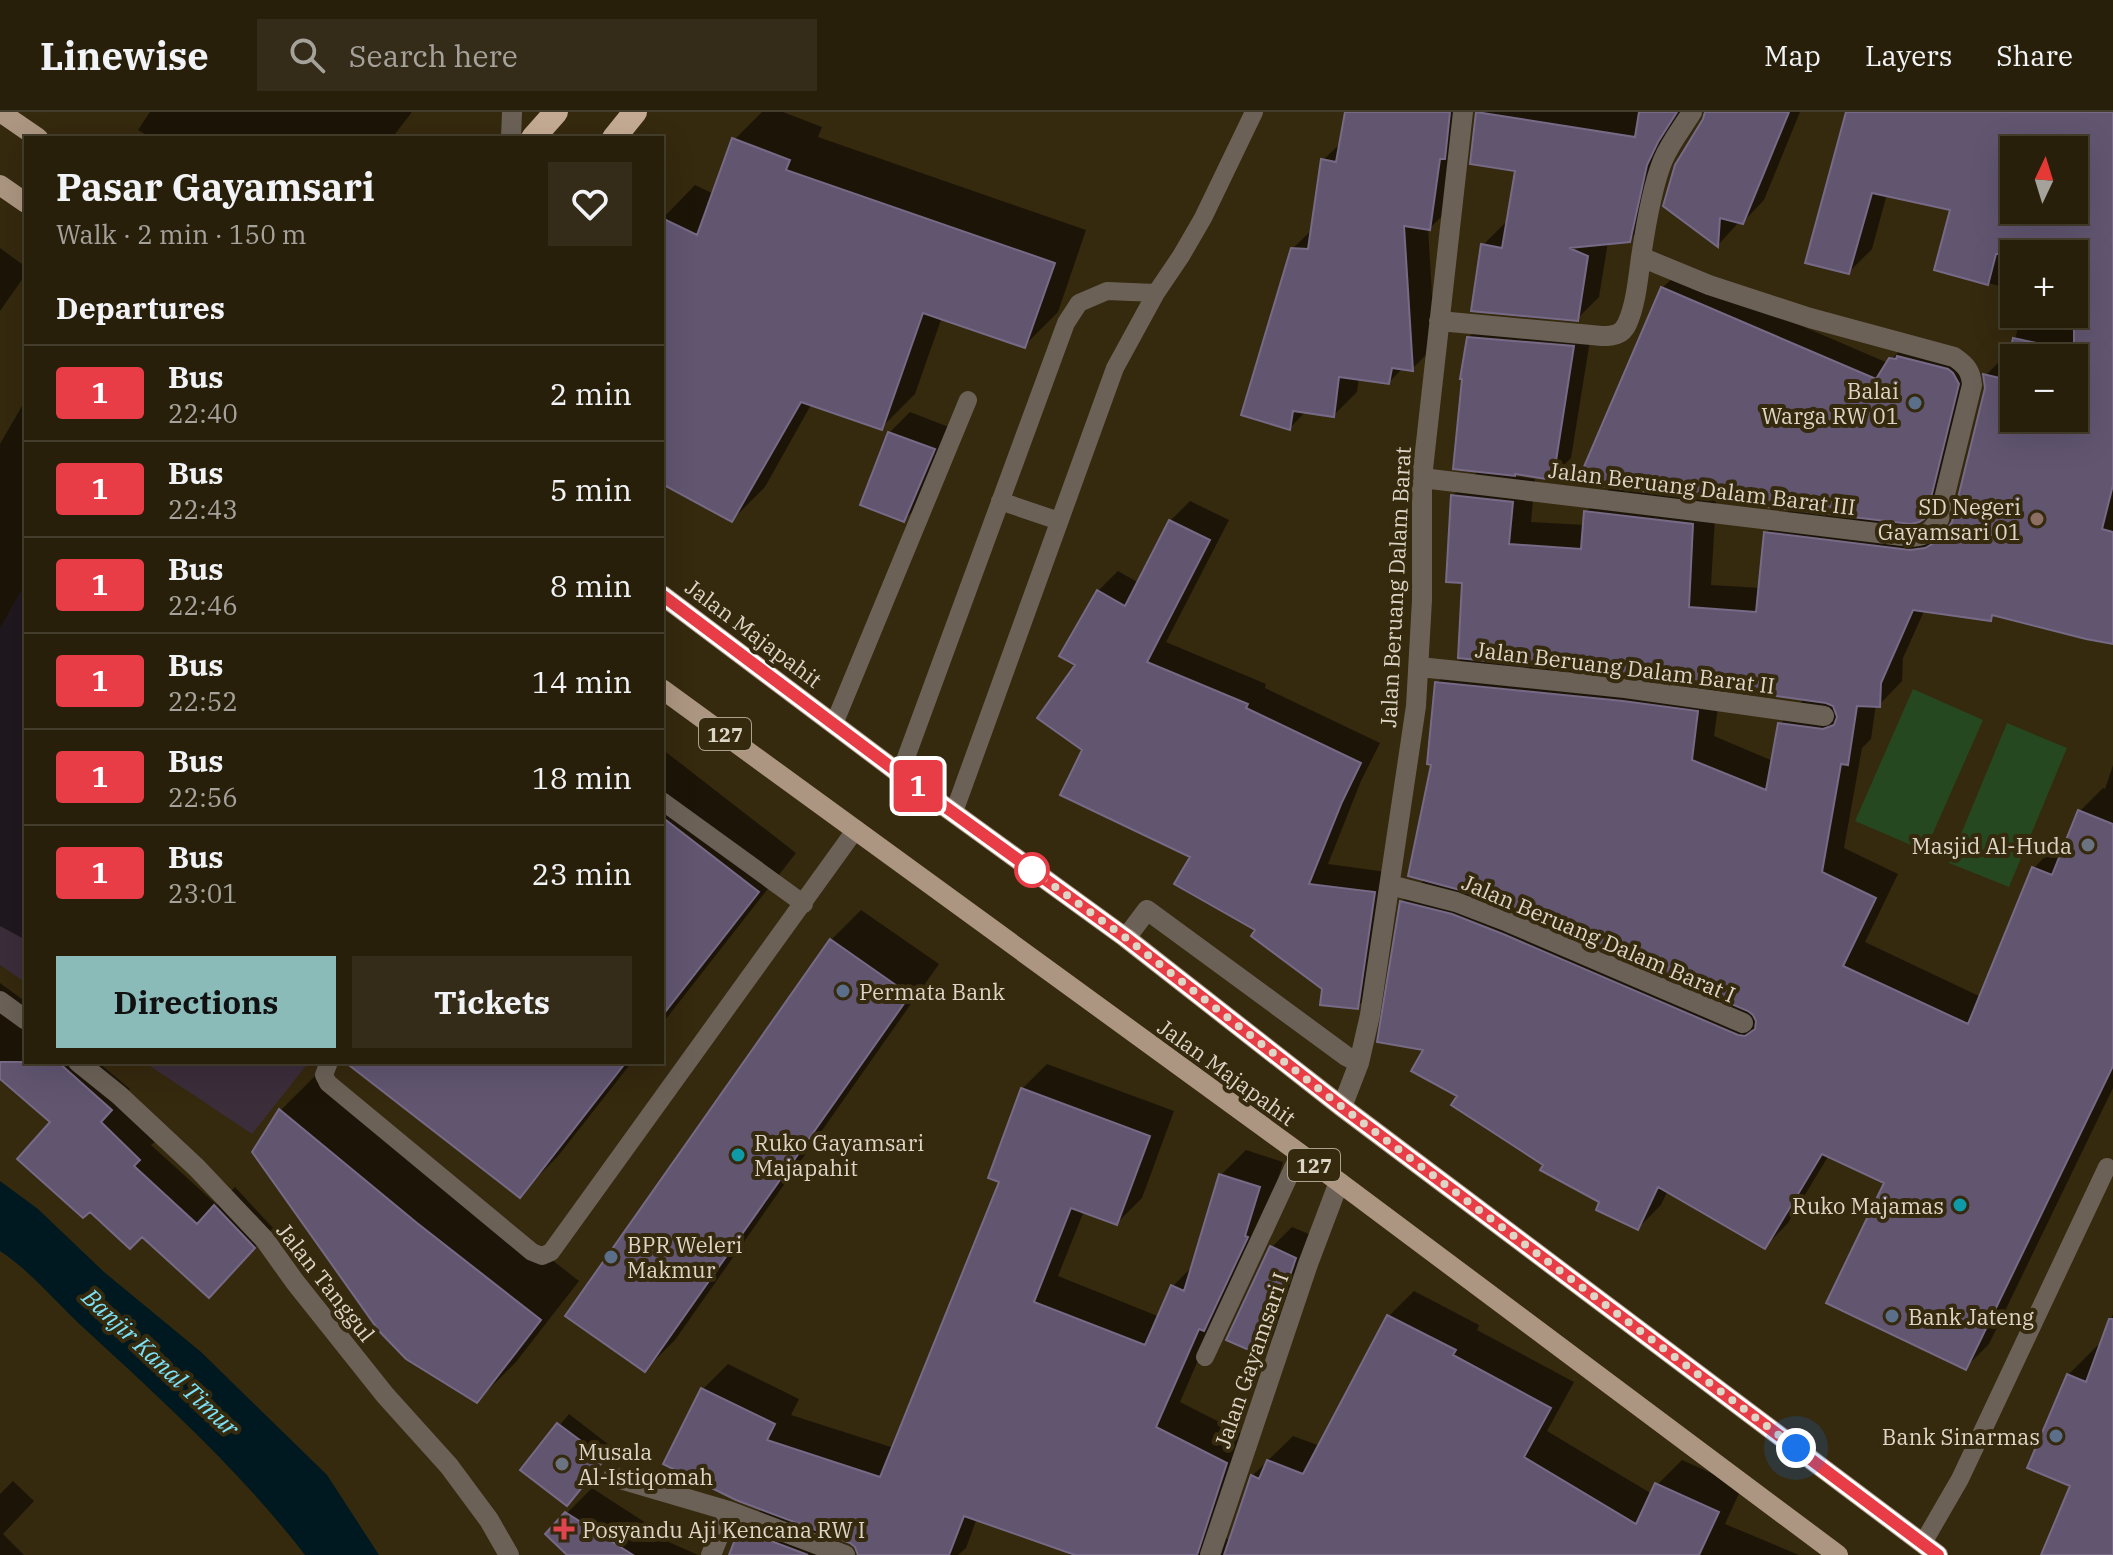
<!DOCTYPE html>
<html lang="en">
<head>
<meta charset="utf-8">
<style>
	body { margin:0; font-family:"IBM Plex Serif",serif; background:#342c18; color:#f1f3f6; height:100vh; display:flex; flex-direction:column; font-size:30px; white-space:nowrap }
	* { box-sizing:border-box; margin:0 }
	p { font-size:26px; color:#a5a29c }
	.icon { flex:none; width:44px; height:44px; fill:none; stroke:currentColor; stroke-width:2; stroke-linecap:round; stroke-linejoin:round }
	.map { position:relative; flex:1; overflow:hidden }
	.sheet { position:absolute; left:24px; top:24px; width:640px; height:928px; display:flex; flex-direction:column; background:#281f0a; border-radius:0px; box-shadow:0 8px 32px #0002,0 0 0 2px #443d2b }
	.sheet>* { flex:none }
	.badge { padding:0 16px; border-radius:6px; font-size:28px; line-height:52px }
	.needle { width:52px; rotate:4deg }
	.fabs { position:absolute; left:2000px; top:24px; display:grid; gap:16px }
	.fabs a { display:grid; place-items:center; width:88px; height:88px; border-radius:0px; background:#281f0a; box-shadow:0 8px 32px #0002,0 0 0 2px #443d2b; font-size:40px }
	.you { position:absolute; width:40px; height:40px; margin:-20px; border:6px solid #fff; border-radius:50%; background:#1a73e8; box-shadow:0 0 0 12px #1a73e833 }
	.map>.badge { position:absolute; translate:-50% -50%; box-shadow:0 0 0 4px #fff }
	h2 { padding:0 32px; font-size:30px; line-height:72px }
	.round { display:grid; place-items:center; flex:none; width:84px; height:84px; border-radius:0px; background:#342c18 }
	.summary { display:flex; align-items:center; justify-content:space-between; height:136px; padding:0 32px }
	h1 { font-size:38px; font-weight:700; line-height:60px }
	.cta { display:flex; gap:16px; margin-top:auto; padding:16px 32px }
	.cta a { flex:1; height:92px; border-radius:0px; background:#8bbbb9; color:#111; font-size:32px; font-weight:700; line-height:92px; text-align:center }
	.cta a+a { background:#342c18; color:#f1f3f6 }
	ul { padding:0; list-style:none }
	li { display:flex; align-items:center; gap:24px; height:96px; padding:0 32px; border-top:2px solid #443d2b }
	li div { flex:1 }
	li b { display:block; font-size:30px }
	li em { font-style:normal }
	li .badge { min-width:88px; font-weight:700; text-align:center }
	header { display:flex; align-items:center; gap:48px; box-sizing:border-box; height:112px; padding:0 40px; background:#281f0a; border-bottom:2px solid #443d2b }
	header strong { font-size:38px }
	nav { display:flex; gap:44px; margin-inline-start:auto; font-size:28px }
	.search { width:560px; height:72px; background:#342c18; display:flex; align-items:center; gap:20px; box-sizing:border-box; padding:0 28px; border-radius:0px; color:#a5a29c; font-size:30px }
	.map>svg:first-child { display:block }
</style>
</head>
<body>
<header>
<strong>Linewise</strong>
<div class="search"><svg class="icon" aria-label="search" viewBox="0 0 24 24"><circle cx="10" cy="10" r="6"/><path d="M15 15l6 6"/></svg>Search here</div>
<nav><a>Map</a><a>Layers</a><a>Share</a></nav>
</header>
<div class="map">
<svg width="2113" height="1443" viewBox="0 0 2113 1443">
	<rect width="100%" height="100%" fill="#35290e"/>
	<path fill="#3b2d3a" d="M26 470V871L0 853V516Z
		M144 950H309L252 1022Z"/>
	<path fill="#264821" d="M1913 577 1983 608 1925 739 1855 709Z
		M2007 611 2067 636 2009 775 1949 751Z"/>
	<path fill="#001920" d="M0 1069 38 1097 104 1160 201 1240 327 1363 379 1443H305C241 1360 163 1289 86 1218 57 1192 32 1160 0 1139Z"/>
	<path fill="#0007" fill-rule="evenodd" d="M150 0H412L392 26H151L138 18Z
		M762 0H783L822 15 818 25 1086 118 1058 200 1024 234 942 205 915 282 882 315 812 291 765 375 732 408 662 369V107L695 73 714 82 734 28Z
		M1347 0H1470L1453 93 1430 116 1428 115 1435 234 1412 257 1403 256 1389 270 1359 265 1357 280 1334 303 1306 299 1290 316 1292 137 1313 117 1323 48 1342 30Z
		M1478 0H1684L1651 106 1629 128 1608 130 1599 185 1577 207 1483 133 1505 111 1508 112 1518 58 1472 50Z
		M1707 0H1800L1764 88 1743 110 1740 109 1718 133 1666 94Z
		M1848 0H2113V530L1995 501 1990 506 1925 497 1903 546 1902 569 1879 593 1876 592 1871 627 1862 636 1844 736 1898 762 1865 830 1981 885 2034 756 2057 732 2065 736 2080 699 2103 676 2105 677 2113 653V976L1989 1232 1965 1256 1887 1070 1829 1043 1788 1111 1765 1135 1668 1078 1661 1093 1638 1116 1602 1089 1545 1052 1460 983 1426 937 1402 790 1425 767 1437 571 1464 544V469L1453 383 1479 358 1468 226 1488 206 1592 216 1571 346 1552 365 1517 360 1512 364 1535 367 1531 410 1585 413 1586 400 1612 374 1662 176 1678 161 1888 251 1906 232 1971 249 1941 385 1918 408 1906 411 1934 415 1953 412 1987 276 1986 263 2009 240 2012 241 2021 202H2074V142H2014V178L1936 157 1952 97 1887 82 1872 137 1849 160ZM2014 38H2074V98H2014ZM2014 246H2074V306H2014ZM1696 382 1769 390 1792 396 1766 421 1761 476 1711 473 1716 389 1691 386ZM1721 574 1805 586 1780 612 1773 649 1714 624Z
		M0 136 26 155V162L0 199Z
		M26 287V828L0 814V332Z
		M910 300 954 317 924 388 904 408 889 321Z
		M1190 389 1229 408 1166 530 1266 572 1265 576 1380 631 1361 669 1328 752 1394 761 1377 875 1357 895 1324 876 1258 818 1193 745 1085 637 1077 553 1098 479 1118 459 1139 471 1170 409Z
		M662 637 796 741 662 912Z
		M861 798 939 852 675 1228 645 1258 568 1204 831 828Z
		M0 871 26 890V950H98L130 977 119 989 158 1027 151 1033 217 1093 235 1075 273 1116 228 1164 0 964Z
		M377 950H632L558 1044 520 1083Z
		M1047 952 1174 999 1142 1086 1117 1111 1084 1099 1058 1164 1160 1205 1173 1174 1194 1153 1221 1063 1246 1038 1283 1050 1269 1099 1218 1202 1180 1290 1251 1326 1222 1421 1230 1430 1252 1364 1293 1324 1320 1334 1389 1204 1414 1179 1479 1213 1477 1218 1574 1270 1547 1319 1652 1382 1657 1373 1682 1348 1742 1375 1725 1412 1799 1443H1069L1071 1440 977 1406 966 1436 958 1443H894L836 1421 828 1443H731L741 1418 763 1396 703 1277 728 1252 799 1287 791 1303 894 1336 1001 1069 1022 977Z
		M319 960 456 1073 579 1169 516 1250 477 1289 280 999Z
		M1292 1115 1316 1125 1278 1219 1258 1240 1271 1136Z
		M2113 1202V1443H2059L2073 1373 2068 1263 2098 1233 2101 1235Z
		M569 1302 613 1336 567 1392 523 1357Z
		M13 1369 34 1389 3 1422 24 1443H0V1382Z
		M592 1376 646 1411 642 1418 698 1443H570L567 1401Z"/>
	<path fill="#615570" stroke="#766a86" stroke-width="2" fill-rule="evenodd" d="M1345 0H1450L1445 47H1440L1430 118 1404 114 1413 259 1392 256 1389 272 1339 265 1334 305 1293 299 1290 318 1241 303 1291 136 1308 137 1321 47 1336 50Z
		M1476 0 1635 25 1639 0H1677L1658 30 1647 53 1630 130 1569 136 1588 144 1578 209 1471 199 1481 132 1502 136 1515 59 1470 52Z
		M1705 0H1789L1743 112 1720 106 1718 135 1663 94 1675 53 1703 7Z
		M1846 0H2113V373L2102 417 2113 420V532L2086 527 1992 503 1991 509 1913 498 1881 571 1880 595 1857 594 1848 653 1841 652 1822 760 1876 786 1843 854 1968 912 2032 755 2052 763 2078 698 2113 712V954L1966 1258 1826 1191 1884 1071 1822 1042 1765 1137 1658 1075 1638 1118 1596 1098 1599 1090 1540 1058 1543 1053 1451 993 1457 984 1411 959 1423 938 1377 930 1400 789 1452 802 1503 822 1738 923 1745 924 1755 917 1756 909 1753 903 1748 899 1513 798 1460 778 1408 764 1431 653 1427 652 1435 570 1623 589 1698 599 1692 648 1766 678 1778 611 1823 617 1834 613 1837 605 1833 594 1826 591 1627 563 1458 546 1462 471 1446 470 1451 383 1513 390 1509 432 1581 437 1584 399 1693 412 1689 495 1756 500 1764 420 1910 438 1925 436 1939 428 1952 410 1985 276 1983 262 2004 267 2013 226 2074 239V142H1996L1988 173 1934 158 1950 98 1872 81 1849 162 1805 151ZM2014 38H2074V98H2014ZM2014 246H2074V306H2014Z
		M732 26 790 48 786 58 1055 151 1025 236 923 201 882 318 801 290 732 410 662 372V106L697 123Z
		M1661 175 1876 267 1889 246 1896 247 1897 244 1948 257 1953 261 1959 272 1927 402 1924 407 1919 410 1911 412 1767 395V392L1695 383 1694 386 1577 371Z
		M1467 225 1574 234 1553 368 1515 362V364L1453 357 1462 267H1460Z
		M888 320 935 337 904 410 860 393Z
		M1169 408 1210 428 1147 550 1248 592 1246 596 1361 651 1342 690 1309 772 1375 780 1358 897 1320 893 1322 877 1251 824 1255 818 1174 772 1190 745 1060 683 1082 638 1037 606 1075 553 1059 544 1097 478 1125 494Z
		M662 705 759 780 662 904Z
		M830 827 910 883 645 1260 565 1204Z
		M0 950H58L112 998 101 1010 140 1048 134 1054 197 1112 214 1093 255 1136 209 1186 142 1125 130 1137 90 1100 83 1106 17 1047 50 1010 0 967Z
		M345 950H626L520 1086Z
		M1021 976 1150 1024 1117 1113 1071 1096 1034 1190 1145 1233 1171 1173 1184 1179 1219 1062 1260 1075 1245 1124 1248 1125 1204 1219 1199 1217 1156 1315 1227 1351 1197 1443H1075L964 1404 949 1443H858L855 1435 850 1431 736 1388 663 1352 701 1276 775 1312 767 1328 880 1365 999 1070 988 1066Z
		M279 997 417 1111 541 1208 477 1291 406 1247 379 1219 252 1040Z
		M1270 1134 1296 1146 1286 1175 1258 1242 1226 1228Z
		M1387 1203 1456 1238 1453 1243 1551 1296 1524 1345 1636 1412 1655 1371 1719 1400 1699 1443H1224L1251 1363 1259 1367 1267 1348 1303 1362Z
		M2109 1207H2113V1443H2041L2070 1374 2027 1356 2067 1262 2086 1270Z
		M557 1311 605 1347 567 1394 520 1358Z
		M565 1400 633 1443H567L545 1422Z
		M739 1417 808 1443H729Z"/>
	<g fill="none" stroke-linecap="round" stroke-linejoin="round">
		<path stroke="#6b6157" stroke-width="18" d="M1000 389 1059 409
			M834 612 968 288
			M900 662 1066 211 1079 191 1107 179 1156 181
			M662 689 804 792
			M954 700 1115 256 1156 181 1181 144 1203 106 1254 0
			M329 950 324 963 328 971 532 1140 542 1144 551 1140 856 717
			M1205 1245 1299 1043
			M1923 1431 1960 1367 2107 1055"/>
		<path stroke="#6b6157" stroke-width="20" d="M511 26 512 0
			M1439 209 1602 224C1613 224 1622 223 1627 212 1636 192 1638 167 1641 145 1645 118 1653 72 1663 48 1670 31 1682 16 1692 0
			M1422 366 1911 425C1926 424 1932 420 1939 407L1972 273C1971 259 1966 253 1954 245L1810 206 1709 173 1641 145
			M1419 555 1625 576 1824 604
			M1390 773 1456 790 1508 810 1743 911
			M1126 826 1147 798 1346 944 1359 951
			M0 889 26 908
			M78 950 119 983 197 1056 265 1128 295 1170 385 1283 449 1354 489 1408 509 1443
			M1342 995 1359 951 1370 903 1416 594 1422 488V366L1463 0
			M613 1365 729 1399 845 1443
			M711 1443 729 1399
			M1210 1443 1308 1152 1339 1070"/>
		<path stroke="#ac9682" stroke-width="20" d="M0 0 38 26
			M0 73 26 91
			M662 483 900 662 1126 826 1342 995 1938 1443
			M662 577 1339 1070 1838 1443"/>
		<path stroke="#c5ab93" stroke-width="24" d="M533 26 556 0
			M614 26 635 0"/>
	</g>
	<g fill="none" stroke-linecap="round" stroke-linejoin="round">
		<defs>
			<path id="line" d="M662 483 900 662 1126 826 1342 995 1938 1443"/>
		</defs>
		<use href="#line" stroke="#fff" stroke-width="18"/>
		<use href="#line" stroke="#e83d46" stroke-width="12"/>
		<path stroke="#ddd5c6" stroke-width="8" stroke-dasharray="0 14.4" d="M1032 758 1126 826 1342 995 1796 1336"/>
	</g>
	<g fill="#5c6f8a" stroke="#35290e" stroke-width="3">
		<circle cx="1915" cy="291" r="8"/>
		<circle cx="843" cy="879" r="8"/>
		<circle cx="611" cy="1145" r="8"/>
		<circle cx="1892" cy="1204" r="8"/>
		<circle cx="2056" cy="1324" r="8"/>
	</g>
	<circle fill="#8d6e63" stroke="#35290e" stroke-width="3" cx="2037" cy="407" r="8"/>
	<g fill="#6b7280" stroke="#35290e" stroke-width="3">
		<circle cx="2088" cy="733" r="8"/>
		<circle cx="562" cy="1352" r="8"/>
	</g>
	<circle fill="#fff" stroke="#e83d46" stroke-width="4" cx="1032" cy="758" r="16"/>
	<g fill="#0f9aa8" stroke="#35290e" stroke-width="3">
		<circle cx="738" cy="1043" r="8"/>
		<circle cx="1960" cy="1093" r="8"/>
	</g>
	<path fill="#e0444e" stroke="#35290e" stroke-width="3" d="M560 1405h8v8h8v8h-8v8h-8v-8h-8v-8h8z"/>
	<g text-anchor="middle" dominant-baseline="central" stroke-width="8" stroke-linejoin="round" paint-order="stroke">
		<g fill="#35290e" stroke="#aba18f" stroke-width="2">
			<rect x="699" y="606" width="52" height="32" rx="6"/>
			<rect x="1288" y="1037" width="52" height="32" rx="6"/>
		</g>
		<g font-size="20" font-weight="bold" fill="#ddd5c6">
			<text x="725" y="622">127</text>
			<text x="1314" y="1053">127</text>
		</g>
		<g font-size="22" fill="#ddd5c6" stroke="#35290e" text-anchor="start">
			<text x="1899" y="278" text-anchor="end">Balai<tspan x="1899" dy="25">Warga RW 01</tspan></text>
			<text x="2021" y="394" text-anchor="end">SD Negeri<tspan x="2021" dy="25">Gayamsari 01</tspan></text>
			<text x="2072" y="733" text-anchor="end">Masjid Al-Huda</text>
			<text x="859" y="879">Permata Bank</text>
			<text x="754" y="1030">Ruko Gayamsari<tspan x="754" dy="25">Majapahit</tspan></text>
			<text x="1944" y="1093" text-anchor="end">Ruko Majamas</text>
			<text x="627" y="1132">BPR Weleri<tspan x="627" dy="25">Makmur</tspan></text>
			<text x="1908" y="1204">Bank Jateng</text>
			<text x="2040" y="1324" text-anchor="end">Bank Sinarmas</text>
			<text x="578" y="1339">Musala<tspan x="578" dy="25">Al-Istiqomah</tspan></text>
			<text x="582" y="1417">Posyandu Aji Kencana RW I</text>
		</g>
		<g font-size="22" fill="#ddd5c6" stroke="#35290e">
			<text transform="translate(1702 376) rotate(7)">Jalan Beruang Dalam Barat III</text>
			<text transform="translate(1395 475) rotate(-87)">Jalan Beruang Dalam Barat</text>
			<text transform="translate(754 521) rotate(37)">Jalan Majapahit</text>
			<text transform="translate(1625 555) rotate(7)">Jalan Beruang Dalam Barat II</text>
			<text transform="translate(1599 826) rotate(23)">Jalan Beruang Dalam Barat I</text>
			<text transform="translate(1227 960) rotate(36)">Jalan Majapahit</text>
			<text transform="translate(326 1170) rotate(52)">Jalan Tanggul</text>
			<text transform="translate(1251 1248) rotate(-71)">Jalan Gayamsari I</text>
		</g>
		<g font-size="24" font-style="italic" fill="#7be3fa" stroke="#35290e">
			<text transform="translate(161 1250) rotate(43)">Banjir Kanal Timur</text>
		</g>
	</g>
</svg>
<div class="fabs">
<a><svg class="needle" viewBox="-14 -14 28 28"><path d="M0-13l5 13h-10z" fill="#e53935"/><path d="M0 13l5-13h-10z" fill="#a5a29c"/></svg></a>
<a>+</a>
<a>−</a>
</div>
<div class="you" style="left:1796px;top:1336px"></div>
<b class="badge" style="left:918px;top:674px;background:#e83d46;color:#fff">1</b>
<section class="sheet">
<div class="summary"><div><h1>Pasar Gayamsari</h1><p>Walk · 2 min · 150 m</p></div><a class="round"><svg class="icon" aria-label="heart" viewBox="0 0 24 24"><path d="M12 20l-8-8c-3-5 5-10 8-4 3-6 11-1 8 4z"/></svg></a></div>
<h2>Departures</h2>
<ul>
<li><span class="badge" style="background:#e83d46;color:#fff">1</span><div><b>Bus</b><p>22:40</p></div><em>2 min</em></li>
<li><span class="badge" style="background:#e83d46;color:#fff">1</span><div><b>Bus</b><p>22:43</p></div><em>5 min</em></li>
<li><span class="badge" style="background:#e83d46;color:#fff">1</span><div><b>Bus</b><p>22:46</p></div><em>8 min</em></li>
<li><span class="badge" style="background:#e83d46;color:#fff">1</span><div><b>Bus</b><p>22:52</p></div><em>14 min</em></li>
<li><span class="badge" style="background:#e83d46;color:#fff">1</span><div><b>Bus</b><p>22:56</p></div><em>18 min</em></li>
<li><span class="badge" style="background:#e83d46;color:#fff">1</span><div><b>Bus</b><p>23:01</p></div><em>23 min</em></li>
</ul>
<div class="cta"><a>Directions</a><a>Tickets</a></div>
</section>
</div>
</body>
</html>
